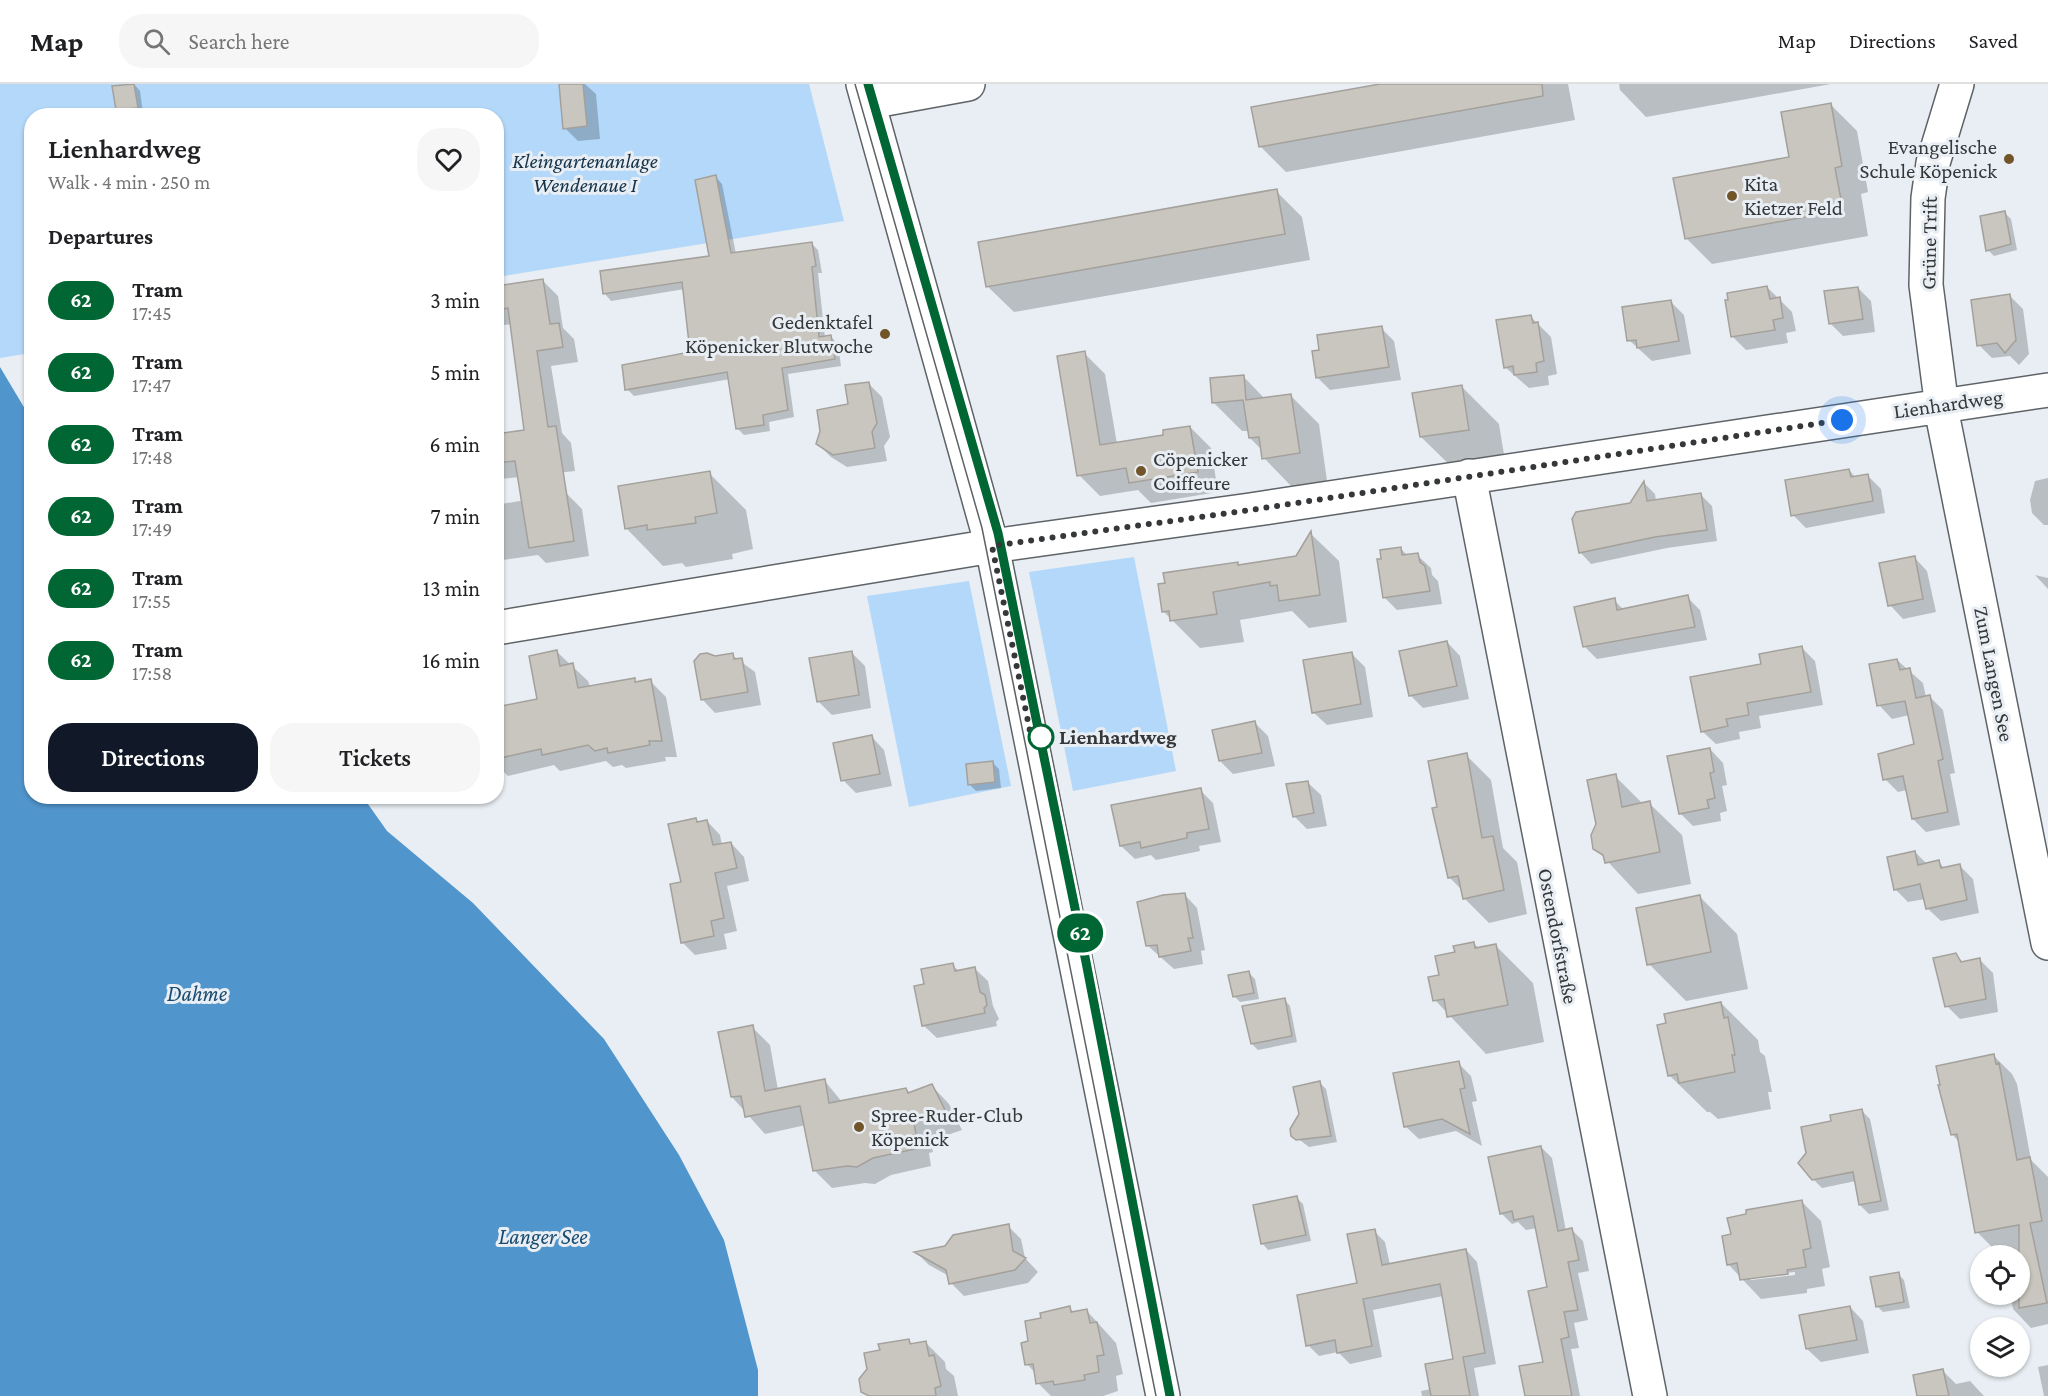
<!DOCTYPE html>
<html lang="en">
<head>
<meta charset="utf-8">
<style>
	body { margin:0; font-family:"Crimson Pro",serif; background:#f6f6f6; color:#202124; height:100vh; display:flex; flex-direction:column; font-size:22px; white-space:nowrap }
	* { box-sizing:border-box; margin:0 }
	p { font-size:20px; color:#757577 }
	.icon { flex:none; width:33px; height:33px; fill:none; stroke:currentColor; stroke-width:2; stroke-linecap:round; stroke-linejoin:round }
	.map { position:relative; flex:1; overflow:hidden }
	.drawer { position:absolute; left:24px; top:24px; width:480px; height:696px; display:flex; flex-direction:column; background:#fff; border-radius:24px; box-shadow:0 2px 4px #0004 }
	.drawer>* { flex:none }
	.badge { padding:0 12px; border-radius:20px; font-size:21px; line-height:39px }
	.fabs { position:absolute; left:1970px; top:1161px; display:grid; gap:12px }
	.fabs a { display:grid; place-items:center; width:60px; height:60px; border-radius:50%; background:#fff; box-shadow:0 2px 4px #0004; font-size:30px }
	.you { position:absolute; width:30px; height:30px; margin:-15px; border:4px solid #fff; border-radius:50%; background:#1a73e8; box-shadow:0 0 0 9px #1a73e833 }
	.map>.badge { position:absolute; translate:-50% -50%; box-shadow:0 0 0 3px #fff }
	h2 { padding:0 24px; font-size:22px; line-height:54px }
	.round { display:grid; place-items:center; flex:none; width:63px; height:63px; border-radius:24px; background:#f6f6f6 }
	.overview { display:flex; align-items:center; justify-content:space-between; height:102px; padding:0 24px }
	h1 { font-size:28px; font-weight:600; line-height:45px }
	.primary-button { display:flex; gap:12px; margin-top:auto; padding:12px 24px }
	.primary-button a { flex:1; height:69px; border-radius:24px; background:#111827; color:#fff; font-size:24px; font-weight:600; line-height:69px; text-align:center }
	.primary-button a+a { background:#f6f6f6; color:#202124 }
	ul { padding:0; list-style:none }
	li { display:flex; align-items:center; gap:18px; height:72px; padding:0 24px }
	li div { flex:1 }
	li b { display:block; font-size:22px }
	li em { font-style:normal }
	li .badge { min-width:66px; font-weight:700; text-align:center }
	header { display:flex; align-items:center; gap:36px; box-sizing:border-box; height:84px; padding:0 30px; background:#fff; border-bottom:2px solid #e0e0e0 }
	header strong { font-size:28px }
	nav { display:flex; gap:33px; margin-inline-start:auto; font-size:21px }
	.search { width:420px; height:54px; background:#f6f6f6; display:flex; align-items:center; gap:15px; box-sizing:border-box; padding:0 21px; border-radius:24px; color:#757577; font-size:22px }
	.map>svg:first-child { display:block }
</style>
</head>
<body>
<header>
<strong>Map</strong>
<div class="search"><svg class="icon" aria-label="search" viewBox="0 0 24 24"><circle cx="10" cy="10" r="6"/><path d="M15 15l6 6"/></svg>Search here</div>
<nav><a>Map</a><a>Directions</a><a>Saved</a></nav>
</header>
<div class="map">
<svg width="2048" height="1312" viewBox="0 0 2048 1312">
	<rect width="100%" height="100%" fill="#e8eef3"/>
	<path fill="#b3d8f9" d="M0 0H809L844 137 497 193 496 32H32L31 269 0 274Z
		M1134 473 1176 687 1073 707 1029 488Z
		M969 497 1011 702 909 723 867 512Z"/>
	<path fill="#5195cd" d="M0 283 31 335 32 712 363 713 387 747 473 819 604 955 679 1071 724 1156 758 1286V1312H0Z"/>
	<path fill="#0003" fill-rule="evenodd" d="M134 0 140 7 143 29 123 31 117 25Z
		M561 0H585L596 10 600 55 578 57 565 44Z
		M1388 0H1568L1575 36 1286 88 1260 62Z
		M1619 0H1831L1646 33 1620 6Z
		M1830 20 1857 47 1868 108 1861 110 1868 152 1712 180 1686 154 1791 74Z
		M716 93 722 100 736 170 811 159 818 166 822 189H818L825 254 831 253 838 260 841 282 788 290 794 333 769 338 770 347 744 351 737 344 730 295 634 312 627 305 692 270 685 205 611 217 605 210 601 188 711 173Z
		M1276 107 1302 133 1310 176 1014 228 987 202Z
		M2005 129 2011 135 2017 166 1994 172 1988 166Z
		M543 197 558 212 563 244 574 255 578 278 551 282 562 349 571 359 575 387 501 395 496 390V352L525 347 512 240 496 242V203Z
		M1767 203 1792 228 1796 247 1786 249 1788 259 1746 266 1733 253 1726 217Z
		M1858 204 1871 217 1875 248 1843 252 1830 239Z
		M2010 212 2023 225 2029 270 2019 281 2010 272 1992 274 1979 261Z
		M1671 218 1684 231 1691 270 1652 277 1629 256Z
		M1531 233 1551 253 1557 290 1548 292 1549 301 1529 304 1505 283Z
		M1381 244 1394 257 1401 296 1330 306 1317 293Z
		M1084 269 1105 290 1117 360 1165 352 1190 343 1211 364 1218 408 1151 419 1138 406 1100 412 1079 391Z
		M1243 292 1265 315 1290 311 1319 340 1327 397 1292 403 1264 374 1262 366 1250 354 1249 347H1242L1214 319Z
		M868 299 882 313 890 353 884 362 887 377 847 383 831 373 818 360Z
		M1462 303 1499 340 1506 383 1459 390 1421 353Z
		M1849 386 1856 394 1868 392 1881 405 1885 429 1806 444 1793 431Z
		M709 389 746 426 753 465 732 470 733 475 686 483 682 479 663 482 626 444Z
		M2048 394V441H2044L2032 429 2030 416 2035 397Z
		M1644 399 1655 410 1656 417 1701 411 1712 422 1717 457 1667 464 1591 480 1580 468 1631 420Z
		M566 409 582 425 589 472 546 479 538 471 496 477V421Z
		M1311 450 1339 477 1347 538 1309 544 1292 527 1240 536 1244 558 1200 564 1163 527 1237 479 1240 483 1296 474Z
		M1400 464 1408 472 1417 471 1431 484 1432 491 1438 497 1442 520 1397 526 1384 513Z
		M1914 473 1927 487 1936 528 1903 535 1890 521Z
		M2035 491 2048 494V505Z
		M1687 513 1700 526 1707 556 1597 575 1584 562 1614 516 1624 526Z
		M1447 558 1460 572 1469 615 1423 624 1410 611Z
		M1802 564 1815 577 1823 621 1759 632 1761 644 1739 648 1740 655 1716 660 1702 647 1763 582Z
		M556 567 588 597 590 603 634 596 637 599 650 597 666 613 677 673H665L666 677 626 684 622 681 613 683 606 677 560 687 554 681 508 692 496 680V625L539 616Z
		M852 569 865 582 871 624 832 631 819 618Z
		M1352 570 1365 583 1373 633 1327 641 1313 628Z
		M732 571 755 588 761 621 715 629 702 615 715 574Z
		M1897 576 1923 599 1926 613H1930L1943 626 1955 689 1950 690 1960 741 1926 748 1913 735 1907 706 1898 708 1885 695 1916 661 1909 631 1892 635 1879 621Z
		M1255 639 1268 652 1275 682 1233 690 1220 677Z
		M871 652 884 666 892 702 856 709 843 696Z
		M1710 665 1723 679 1727 701 1722 702 1727 727 1720 729 1721 737 1693 742 1680 729Z
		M1466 671 1491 696 1503 764 1517 778 1527 830 1489 839 1464 814 1462 806 1449 793 1439 724Z
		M992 678 999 685 1001 704 976 707 969 700Z
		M1615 692 1643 720 1649 719 1682 751 1691 800 1638 810 1595 764Z
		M1307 698 1321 711 1327 742 1307 745 1294 732Z
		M1200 706 1213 719 1221 758 1199 762 1200 767 1156 776 1151 771 1135 775 1121 762Z
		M696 736 699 739 707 737 720 751 722 761 731 759 744 773 749 797 727 802 737 847 724 850 727 865 695 871 682 858 683 799Z
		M1915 768 1927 780 1939 778 1945 785 1960 782 1973 795 1979 829 1941 837 1927 824 1925 815 1908 818 1895 805Z
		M1184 810 1197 824 1205 866 1201 867 1203 880 1174 885 1148 862Z
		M1700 813 1737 850 1748 905 1686 917 1649 880Z
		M1474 859 1479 865 1496 862 1533 899 1544 958 1486 970 1435 916 1441 892 1456 870Z
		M1956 871 1964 879 1980 876 1993 889 1998 928 1960 935 1947 922Z
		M952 881 959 887 974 884 988 897 993 922 999 935 996 938 997 942 937 954 923 941 925 901Z
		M1249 889 1255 895 1259 915 1240 918 1234 912Z
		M1284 915 1290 922 1297 958 1258 966 1252 960Z
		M1721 919 1758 956 1760 968 1765 972 1772 1008H1768L1771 1025 1718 1035 1710 1028H1707L1669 991Z
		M752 943 770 961 778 1006 824 996 842 1018 906 1005 910 1009 932 1002 949 1020 962 1046 930 1057 933 1068 929 1069 931 1082 891 1091 875 1100 865 1099 832 1104 814 1086 806 1041 765 1050 732 1013Z
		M1994 972 2012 990 2017 1000 2031 1076 2048 1093V1240L2031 1244 2013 1225 2010 1210H2019V1172H2003L2002 1166 1996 1167 1977 1148 1960 1059 1952 1050 1946 1033 1938 983Z
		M1458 979 1471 992 1477 1017 1472 1018 1482 1062 1456 1047 1419 1055 1405 1042Z
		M1320 999 1326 1005 1337 1058 1309 1063 1293 1051Z
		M1861 1026 1870 1035 1889 1126 1869 1130 1860 1121 1856 1097 1822 1104 1813 1095 1833 1038Z
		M1541 1063 1552 1074 1566 1147 1572 1146 1583 1157 1589 1187 1578 1189 1588 1236 1574 1239 1579 1264 1571 1265 1580 1312H1526L1545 1279 1549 1204 1537 1144 1526 1146 1518 1138 1512 1140 1501 1129Z
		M1297 1114 1303 1120 1311 1157 1268 1166 1262 1159Z
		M1801 1117 1821 1137 1830 1183 1822 1185 1825 1202 1807 1205V1209L1761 1215 1728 1180 1732 1151ZM1795 1188V1191L1751 1196 1749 1193Z
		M1008 1142 1021 1155 1025 1174 1038 1188 1028 1199 964 1212 951 1199 949 1192 929 1181 917 1169 946 1164Z
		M1374 1147 1385 1158 1390 1181 1466 1166 1477 1178 1496 1280 1474 1284 1479 1312H1422L1421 1307 1431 1305 1455 1276 1443 1212 1373 1226 1382 1273 1350 1280 1338 1268 1319 1272 1308 1261 1359 1200Z
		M1898 1190 1904 1196 1910 1224 1883 1228 1877 1222Z
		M1850 1223 1863 1237 1869 1269 1821 1278 1807 1265Z
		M1070 1224 1074 1229 1087 1227 1116 1259 1123 1290 1116 1292 1118 1307 1103 1312H1051L1038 1299 1036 1290 1027 1280 1030 1258 1042 1235Z
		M909 1256 913 1261 925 1258 945 1278 946 1285 954 1292 958 1312H868L863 1307 882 1267Z
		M2048 1281V1312H2044L2038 1283Z
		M1943 1287 1956 1300 1970 1297 1984 1312H1918Z"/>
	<path fill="#c9c6c0" stroke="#a4a09b" stroke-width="1.5" d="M134 0 138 24 116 26 112 2Z
		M559 0H583L587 42 563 45Z
		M1380 0H1542L1543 12 1259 63 1251 23Z
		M1831 19 1842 82 1835 84 1843 126 1685 155 1673 94 1789 73 1781 28Z
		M716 91 731 169 812 158 816 182 812 183 819 253 831 251 835 275 782 284 788 326 763 331 764 341 736 345 727 288 625 306 622 281 690 268 682 198 603 210 600 187 709 172 695 96Z
		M1277 105 1285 150 986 203 978 158Z
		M2005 127 2011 160 1986 167 1980 132Z
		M543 195 550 240 559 239 563 263 537 267 548 343 556 342 574 457 529 464 515 377 496 379V350L524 346 508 224 496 226V202Z
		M1767 202 1770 215 1780 213 1783 234 1773 236 1775 246 1731 253 1725 216H1728L1727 209Z
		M1858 203 1863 235 1829 240 1824 207Z
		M2010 210 2016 256 2005 269 1997 259 1977 262 1971 216Z
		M1671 216 1679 257 1637 264 1636 256 1627 257 1622 223Z
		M1531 231 1533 239 1538 238 1544 277 1536 279 1537 288 1514 291 1513 282 1504 284 1496 236Z
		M1382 242 1389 283 1316 294 1312 267 1319 266 1317 251Z
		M1085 267 1100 361 1163 351V346L1190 342 1198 388 1129 399 1126 384 1077 392 1057 272Z
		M1244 291 1246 316 1291 310 1300 369 1262 375 1259 353 1249 354 1243 316 1212 319 1210 294Z
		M869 298 877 339 872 348 875 364 833 371 816 360 820 347 817 326 848 320 845 301Z
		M1462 301 1469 346 1420 353 1412 309Z
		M1849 385 1851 393 1868 390 1873 417 1791 432 1785 396Z
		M710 387 717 429 695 433 696 439 647 446V441L625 445 618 402Z
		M1644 397 1647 417 1701 409 1707 446 1655 453 1579 469 1572 435 1576 428 1630 419Z
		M1311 447 1320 511 1279 517 1277 501 1270 502V498L1213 508 1217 530 1170 537 1169 527 1162 528 1158 500 1165 499 1163 489 1238 478V481L1296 472Z
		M1401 463 1402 471 1418 469 1420 478 1425 482 1430 507 1383 514 1377 475H1381L1380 466Z
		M1915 472 1923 515 1888 522 1879 479Z
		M1688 511 1695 543 1583 563 1574 523 1615 514 1617 526Z
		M1447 557 1457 602 1409 612 1399 567Z
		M1802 562 1811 608 1747 619 1749 631 1726 635 1728 642 1701 648 1690 593 1761 580 1759 570Z
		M557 566 560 582 573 579 578 604 635 594V598L651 595 662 657H649L650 661 608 669 607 664 595 667 588 661 542 671 541 665 496 675V623L537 615 529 572Z
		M852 567 859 611 817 618 809 574Z
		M1352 568 1361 620 1312 629 1303 576Z
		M707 569 715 572 733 569 734 575 742 574 748 608 701 616 694 577 700 570Z
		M1897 575 1900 586 1910 584 1916 614 1930 611 1943 675 1938 677 1948 728 1912 735 1903 692 1883 696 1878 670 1914 660 1905 617 1877 622 1869 580Z
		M1255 637 1262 669 1219 677 1212 646Z
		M872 651 880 690 841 697 833 659Z
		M1710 664 1714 688 1710 689 1715 714 1707 716 1709 724 1679 730 1667 672Z
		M1467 669 1482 754 1493 752 1504 806 1463 815 1458 792 1448 794 1432 724 1437 723 1428 677Z
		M993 677 995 698 968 701 966 680Z
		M1616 690 1622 723 1650 717 1660 768 1605 779 1603 771 1593 765 1591 751 1596 740 1587 696Z
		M1308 697 1314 729 1293 733 1286 700Z
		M1201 704 1209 745 1187 749V754L1141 764 1140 758 1120 762 1111 721Z
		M696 734 697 738 707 736 713 761 731 758 737 784 715 789 724 834 711 837 714 852 681 859 670 800 681 798 668 740Z
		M1915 767 1918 781 1939 776 1941 784 1960 780 1967 816 1926 825 1920 800 1894 806 1887 773Z
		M1185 809 1193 854H1188L1191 867 1159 873 1157 861 1146 862 1137 818 1163 811Z
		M1700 811 1711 868 1647 881 1636 824Z
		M1474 858 1475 864 1496 860 1508 921 1447 933 1444 915 1433 917 1428 893 1439 891 1435 872 1455 868 1453 862Z
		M1956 869 1961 878 1980 874 1986 915 1945 923 1933 874Z
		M953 879 955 887 975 883 980 908 985 911 987 921 984 924 985 929 922 942 914 902 924 900 921 885Z
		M1249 887 1254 909 1233 913 1228 891Z
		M1285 914 1292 952 1251 960 1242 922Z
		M1721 918 1724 934 1728 933 1735 971H1732L1735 988 1679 999 1677 990 1668 992 1657 941 1666 939 1664 930Z
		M753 941 765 1007 825 995 829 1019 906 1004 908 1009 932 1000 946 1028 914 1039 916 1050 912 1052 915 1065 873 1074 857 1083 847 1082 813 1087 800 1022 745 1033 741 1012 731 1013 718 948Z
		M1994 970 1996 980 1999 979 2017 1076 2030 1073 2042 1137 2030 1139 2047 1219 2019 1224V1141L1975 1149 1957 1050 1951 1051 1938 1001H1940L1936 982Z
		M1459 977 1465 1004 1460 1005 1470 1050 1442 1035 1404 1043 1393 989Z
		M1320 997 1331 1052 1296 1056 1291 1052 1290 1045 1299 1030 1293 1003Z
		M1862 1025 1881 1117 1859 1121 1853 1088 1812 1096 1798 1079 1806 1069 1801 1043 1831 1037 1830 1031Z
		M1541 1062 1558 1147 1572 1144 1579 1176 1568 1178 1578 1226 1564 1228 1569 1253 1561 1255 1572 1312H1525L1519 1282 1543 1278 1528 1207 1547 1203 1533 1132 1514 1136 1512 1127 1500 1130 1488 1073Z
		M1297 1112 1306 1151 1261 1160 1253 1121Z
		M1802 1116 1811 1164 1803 1166 1806 1183 1787 1186 1788 1190 1740 1196 1737 1179 1727 1181 1722 1152 1731 1150 1727 1134 1746 1130V1126Z
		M1009 1140 1013 1167 1026 1174 1015 1186 949 1200 946 1186 914 1168 945 1162 953 1151Z
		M1375 1145 1382 1181 1466 1165 1485 1269 1463 1273 1470 1312H1431L1425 1280 1453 1275 1440 1200 1363 1215 1372 1262 1337 1269 1335 1256 1306 1262 1297 1211 1357 1199 1347 1150Z
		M1899 1188 1904 1218 1876 1223 1870 1193Z
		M1070 1222 1071 1228 1087 1225 1090 1239 1097 1238 1104 1271 1097 1272 1099 1288 1084 1291 1085 1296 1054 1301 1053 1297 1036 1300 1033 1280 1025 1281 1021 1259 1028 1257 1025 1237 1041 1234 1040 1229Z
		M1850 1222 1857 1256 1806 1265 1799 1231Z
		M909 1255 910 1260 926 1257 929 1272 934 1271 941 1302 935 1304 936 1312H869L861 1308 859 1295 867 1285 864 1269 880 1266 878 1260Z
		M1943 1285 1949 1312H1917L1913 1291Z"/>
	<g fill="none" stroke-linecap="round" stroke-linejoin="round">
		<defs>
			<path id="minor" d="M863 0 992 462 1163 1312
				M1957 0 1933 79 1928 114 1926 201 1944 339 2048 859
				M869 18 968 0
				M1469 392 1650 1312
				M496 544 992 462 1250 426 2048 306"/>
		</defs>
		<use href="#minor" stroke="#5e6367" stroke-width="36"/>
		<use href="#minor" stroke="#fff" stroke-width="33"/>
		<path stroke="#5f6265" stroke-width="1.5" d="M855 0 982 444 1156 1312
			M868 0 998 449 1086 878 1170 1312"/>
	</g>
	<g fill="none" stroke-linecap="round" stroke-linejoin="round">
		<defs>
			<path id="line" d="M868 0 998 449 1086 878 1170 1312"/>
		</defs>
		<use href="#line" stroke="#fff" stroke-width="14"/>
		<use href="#line" stroke="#063" stroke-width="9"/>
		<path stroke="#353739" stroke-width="6" stroke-dasharray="0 10.8" d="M1041 653 1032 657 992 462 1250 426 1842 336"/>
	</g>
	<g fill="#715528" stroke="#e8eef3" stroke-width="2">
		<circle cx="2009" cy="75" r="6"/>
		<circle cx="1732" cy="112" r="6"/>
		<circle cx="885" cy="250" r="6"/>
		<circle cx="1141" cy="387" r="6"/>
		<circle cx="859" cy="1043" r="6"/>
	</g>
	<circle fill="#fff" stroke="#063" stroke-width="3" cx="1041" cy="653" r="12"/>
	<g text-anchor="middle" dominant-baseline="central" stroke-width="6" stroke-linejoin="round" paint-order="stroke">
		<g font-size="21" fill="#353739" stroke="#e8eef3" text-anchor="start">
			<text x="1997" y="63" text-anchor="end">Evangelische<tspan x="1997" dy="24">Schule Köpenick</tspan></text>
			<text x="1744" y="100">Kita<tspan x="1744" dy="24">Kietzer Feld</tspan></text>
			<text x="873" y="238" text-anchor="end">Gedenktafel<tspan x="873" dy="24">Köpenicker Blutwoche</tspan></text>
			<text x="1153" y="375">Cöpenicker<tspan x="1153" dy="24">Coiffeure</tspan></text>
			<text x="871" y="1031">Spree-Ruder-Club<tspan x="871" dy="24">Köpenick</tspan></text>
		</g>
		<g font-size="21" font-style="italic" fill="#143249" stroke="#e8eef3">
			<text x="585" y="77">Kleingartenanlage<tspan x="585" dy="24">Wendenaue I</tspan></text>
		</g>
		<g font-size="21" fill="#353739" stroke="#e8eef3">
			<text transform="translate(1929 159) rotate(-89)">Grüne Trift</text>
			<text transform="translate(1948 320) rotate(-8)">Lienhardweg</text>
			<text transform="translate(1994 590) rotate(79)">Zum Langen See</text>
			<text transform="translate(1558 852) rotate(79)">Ostendorfstraße</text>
		</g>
		<g font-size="21" font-weight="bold" fill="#353739" stroke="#e8eef3" text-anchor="start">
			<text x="1059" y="653">Lienhardweg</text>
		</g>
		<g font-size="22" font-style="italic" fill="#194b71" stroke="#e8eef3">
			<text x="197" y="909">Dahme</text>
			<text x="543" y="1152">Langer See</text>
		</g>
	</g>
</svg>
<div class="fabs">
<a><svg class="icon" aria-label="locate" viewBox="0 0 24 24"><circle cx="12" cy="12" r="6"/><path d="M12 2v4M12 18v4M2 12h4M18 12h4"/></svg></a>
<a><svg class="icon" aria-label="layers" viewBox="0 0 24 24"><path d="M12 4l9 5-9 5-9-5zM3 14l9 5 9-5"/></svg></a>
</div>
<div class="you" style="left:1842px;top:336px"></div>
<b class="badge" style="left:1080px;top:849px;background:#063;color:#fff">62</b>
<section class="drawer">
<div class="overview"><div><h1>Lienhardweg</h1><p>Walk · 4 min · 250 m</p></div><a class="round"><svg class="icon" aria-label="heart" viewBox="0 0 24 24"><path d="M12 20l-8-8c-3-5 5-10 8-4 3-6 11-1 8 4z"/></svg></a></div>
<h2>Departures</h2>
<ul>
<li><span class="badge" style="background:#063;color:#fff">62</span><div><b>Tram</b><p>17:45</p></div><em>3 min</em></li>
<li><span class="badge" style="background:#063;color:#fff">62</span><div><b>Tram</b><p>17:47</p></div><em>5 min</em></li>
<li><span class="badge" style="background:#063;color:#fff">62</span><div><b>Tram</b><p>17:48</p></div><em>6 min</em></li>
<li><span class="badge" style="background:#063;color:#fff">62</span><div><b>Tram</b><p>17:49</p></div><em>7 min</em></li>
<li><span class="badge" style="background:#063;color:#fff">62</span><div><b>Tram</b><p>17:55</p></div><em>13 min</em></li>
<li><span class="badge" style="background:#063;color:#fff">62</span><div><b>Tram</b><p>17:58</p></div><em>16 min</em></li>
</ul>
<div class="primary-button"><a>Directions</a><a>Tickets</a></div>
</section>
</div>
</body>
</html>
